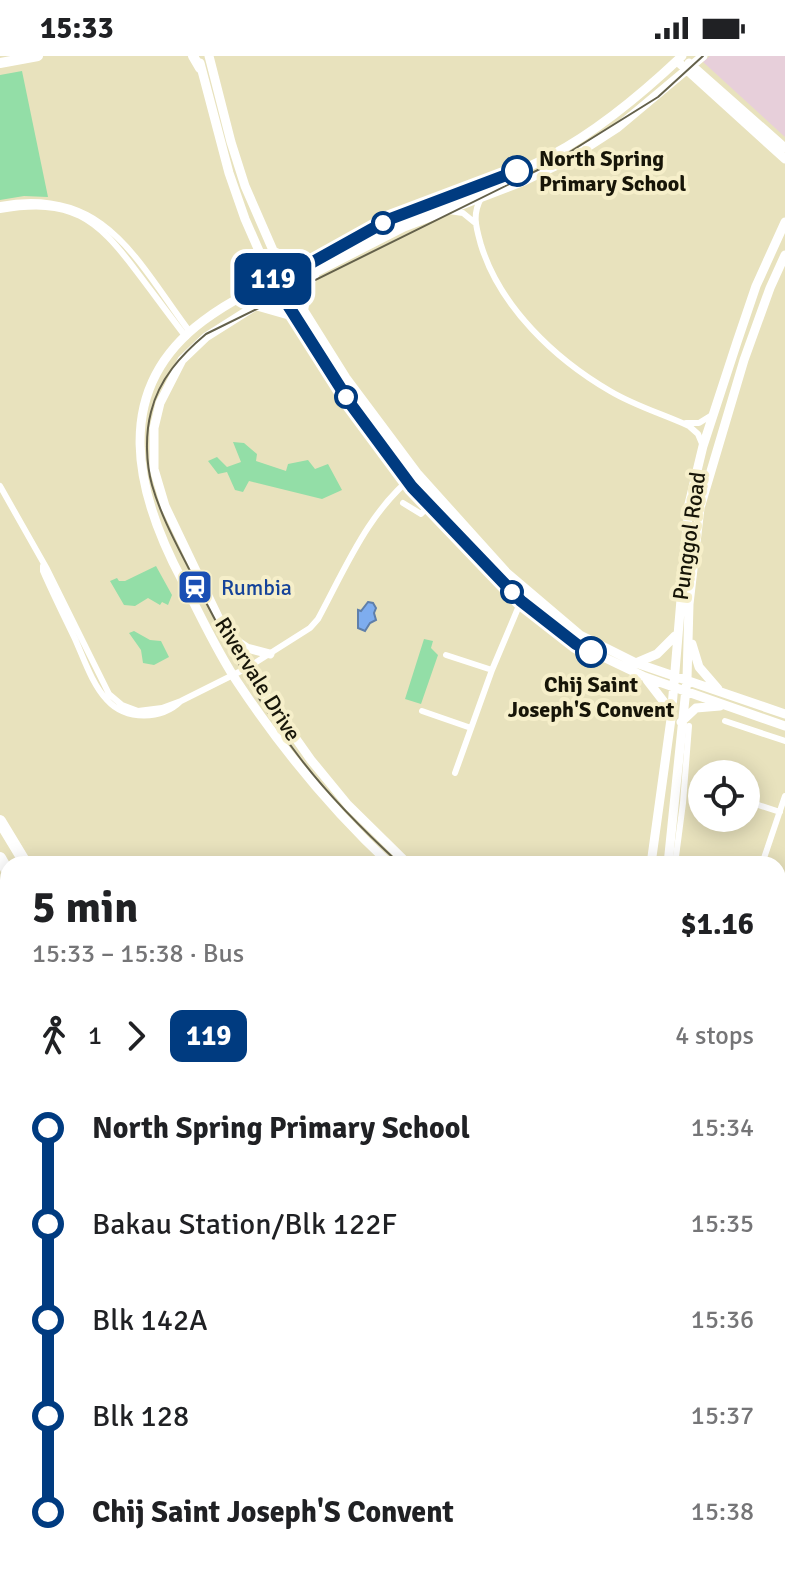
<!DOCTYPE html>
<html lang="en">
<head>
<meta charset="utf-8">
<style>
	body { margin:0; font-family:Signika,sans-serif; background:#f6f6f6; color:#202124; height:100vh; display:flex; flex-direction:column; font-size:30px; white-space:nowrap }
	* { box-sizing:border-box; margin:0 }
	p { font-size:26px; color:#757577 }
	.icon { flex:none; width:44px; height:44px; fill:none; stroke:currentColor; stroke-width:2; stroke-linecap:round; stroke-linejoin:round }
	.map { position:relative; flex:1; overflow:hidden }
	.panel { position:absolute; left:0px; top:800px; width:786px; height:722px; display:flex; flex-direction:column; background:#fff; border-radius:24px 24px 0 0; box-shadow:0 4px 20px #0003 }
	.panel>* { flex:none }
	.badge { padding:0 16px; border-radius:12px; font-size:28px; line-height:52px }
	.buttons { position:absolute; left:688px; top:704px; display:grid; gap:16px }
	.buttons a { display:grid; place-items:center; width:72px; height:72px; border-radius:50%; background:#fff; box-shadow:0 4px 20px #0003; font-size:40px }
	.map>.badge { position:absolute; translate:-50% -50%; box-shadow:0 0 0 4px #fff }
	.legs { display:flex; align-items:center; gap:12px; height:88px; padding:0 32px; font-size:26px }
	.legs p { margin-inline-start:auto }
	.summary { display:flex; align-items:center; justify-content:space-between; height:136px; padding:0 32px }
	h1 { font-size:44px; font-weight:700; line-height:60px }
	ul { padding:0 32px; list-style:none }
	li { display:flex; align-items:center; gap:28px; height:96px; font-size:30px }
	li i { display:grid; place-items:center; width:12px; height:100%; margin:0 10px; background:currentColor }
	li i::after { content:''; width:20px; height:20px; margin:-10px; border:6px solid; border-radius:50%; background:#fff }
	li p { margin-inline-start:auto }
	li:first-child i { background:linear-gradient(#0000 50%,currentColor 0) }
	li:last-child i { background:linear-gradient(currentColor 50%,#0000 0) }
	.status { display:flex; justify-content:space-between; align-items:center; height:56px; padding:0 40px; background:#fff; direction:ltr }
	.status svg { height:22px; fill:currentColor }
	.map>svg:first-child { display:block }
</style>
</head>
<body>
<div class="status"><b>15:33</b><svg viewBox="0 0 49 12"><path d="M0 12V9h3v3zM5 12V6h3v6zM10 12V3h3v9zM15 12V0h3v12zM26 1h20v11H26zM47 4h2v5h-2z"/></svg></div>
<div class="map">
<svg width="785" height="1521" viewBox="0 0 785 1521">
	<rect width="100%" height="100%" fill="#e8e2bd"/>
	<path fill="#e7cfda" d="M710 0H785V81L703 6Z"/>
	<path fill="#93dea7" d="M22 15 48 141 24 140 0 144V19Z
		M233 386 244 387 257 398 256 405 286 415 288 408 308 404 315 413 328 408 342 434 322 443 249 425 243 436 235 434 227 416 218 418 208 405 217 401 227 411 241 406Z
		M156 510 172 539 168 549 162 546 160 549 148 542 135 550 124 549 110 525 117 522 119 525H125Z
		M134 575 150 584 161 585 169 601 154 609 143 607 141 594 129 577Z
		M424 583 433 585 431 592 438 599 421 648 405 643Z
		M785 1416V1466L778 1472V1423Z
		M238 1514H313L306 1521H245Z"/>
	<path fill="#7eadef" stroke="#5f7faa" stroke-width="2" d="M368 546 373 547 376 552 374 557 376 564 370 567 365 575 358 572V554L361 555Z"/>
	<g fill="none" stroke-linecap="round" stroke-linejoin="round">
		<path stroke="#fff" stroke-width="6" d="M481 142C472 159 476 171 481 189 500 251 555 303 610 335 635 350 663 358 689 370L698 378 703 390
			M0 149C105 130 136 204 190 276
			M0 154C71 142 96 161 137 216 153 237 169 259 186 281
			M449 155 463 157 474 166
			M686 367H699L712 359
			M0 430 47 513 109 638 122 649 138 655 162 652 181 645 247 612 310 572 318 563C346 511 369 454 417 417
			M403 447 421 458 430 449
			M43 510V515C53 538 64 560 75 583 84 603 92 628 107 644 126 665 162 664 181 645
			M446 599 492 614
			M422 655 471 672
			M725 665 785 685
			M455 717 492 614 521 545
			M746 745 780 756
			M706 806 714 808
			M675 808 683 747 689 670
			M762 808 785 740
			M0 1071 8 1069
			M0 1097 8 1091
			M778 1152 785 1142
			M778 1162 785 1153
			M778 1343 785 1348
			M380 1514 386 1521"/>
		<path stroke="#fff" stroke-width="9" d="M209 0 231 86 245 130 289 231 346 322 417 417 507 517 580 579 636 607 785 658
			M677 5 785 103
			M200 7 229 117 245 163 277 236 352 350 412 431 521 545 576 588 645 621 785 670
			M689 7 785 92
			M273 195 295 205 308 207
			M250 235 259 208V201
			M257 250 292 260
			M304 252 308 229 315 218
			M232 582 247 592 270 598
			M692 588 699 611 718 633
			M636 607 657 598 675 580
			M647 624 664 646 669 658
			M681 666 696 652 720 650
			M390 808C332 754 282 693 238 627 217 596 201 560 183 526 136 438 109 335 203 265 236 240 273 225 310 208 337 195 362 177 389 164 442 138 501 127 552 99 599 74 644 36 682 0
			M408 808 348 749 311 704 251 619 219 563 165 450 154 413V372L160 347 182 304 206 281 277 236 404 171 524 125 566 105 617 72 703 0
			M651 808 671 663 689 448 703 390 737 286 756 230 785 166
			M668 808 687 623 689 548 700 452 744 304 770 232 785 199
			M778 1087 785 1092
			M778 1108 785 1121
			M0 1404 8 1414
			M0 1436 8 1445
			M0 1456 8 1447
			M0 1481 8 1473
			M77 1514 85 1521
			M104 1514 111 1521"/>
		<path stroke="#fff" stroke-width="10" d="M193 0 200 12
			M0 7 38 0"/>
		<path stroke="#fff" stroke-width="12" d="M0 765 26 808
			M0 802 8 816
			M569 1514 578 1521
			M621 1514 630 1521
			M649 1514 657 1521
			M705 1514 715 1521"/>
		<path stroke="#64614b" stroke-width="2" d="M400 808C365 776 329 740 300 702 258 648 228 589 197 529 181 496 162 464 152 429 146 407 145 379 151 356 159 323 181 299 206 278L552 107 658 41 703 0
			M778 1095 785 1100
			M0 1415 8 1425
			M88 1514 96 1521"/>
	</g>
	<g fill="none" stroke-linecap="round" stroke-linejoin="round">
		<defs>
			<path id="line-1" d="M517 115 390 163 311 207 272 224 352 350 412 431 521 545 576 588 591 596"/>
		</defs>
		<use href="#line-1" stroke="#fff" stroke-width="18"/>
		<use href="#line-1" stroke="#003b80" stroke-width="12"/>
	</g>
	<defs>
		<symbol id="station-square" viewBox="-11 -11 22 22"><rect x="-9" y="-9" width="18" height="18" rx="4" fill="#1a4fb4" stroke="#f6efca"/><path d="M-3-6H3Q5-6 5-4V2Q5 4 3 4L4.5 6H3L1.5 4h-3L-3 6H-4.5L-3 4Q-5 4-5 2V-4Q-5-6-3-6ZM-3.5-4v3h7v-3ZM-3.5 1v1.5H-2V1ZM2 1v1.5H3.5V1Z" fill="#fff"/></symbol>
	</defs>
	<g fill-rule="evenodd">
		<use href="#station-square" x="175" y="511" width="40" height="40"/>
	</g>
	<g fill="#fff" stroke="#003b80" stroke-width="4">
		<circle cx="517" cy="115" r="14"/>
		<circle cx="383" cy="167" r="10"/>
		<circle cx="346" cy="341" r="10"/>
		<circle cx="512" cy="536" r="10"/>
		<circle cx="591" cy="596" r="14"/>
	</g>
	<g text-anchor="middle" dominant-baseline="central" stroke-width="8" stroke-linejoin="round" paint-order="stroke">
		<g font-size="22" font-weight="bold" fill="#171508" stroke="#f6efca" text-anchor="start">
			<text x="539" y="102">North Spring<tspan x="539" dy="25">Primary School</tspan></text>
			<text x="591" y="628" text-anchor="middle">Chij Saint<tspan x="591" dy="25">Joseph'S Convent</tspan></text>
		</g>
		<g font-size="22" fill="#171508" stroke="#f6efca">
			<text transform="translate(689 480) rotate(-82)">Punggol Road</text>
			<text transform="translate(258 623) rotate(58)">Rivervale Drive</text>
		</g>
		<g font-size="22" fill="#164399" stroke="#f6efca" text-anchor="start">
			<text x="221" y="531">Rumbia</text>
		</g>
	</g>
</svg>
<div class="buttons">
<a><svg class="icon" aria-label="locate" viewBox="0 0 24 24"><circle cx="12" cy="12" r="6"/><path d="M12 2v4M12 18v4M2 12h4M18 12h4"/></svg></a>
</div>
<b class="badge" style="left:273px;top:223px;background:#003b80;color:#fff">119</b>
<section class="panel">
<div class="summary"><div><h1>5 min</h1><p>15:33 – 15:38 · Bus</p></div><b>$1.16</b></div>
<div class="legs"><svg class="icon" aria-label="walk" viewBox="0 0 24 24"><circle cx="13" cy="4" r="2"/><path d="M13 8l-2 6 4 7M11 14l-3 7M7 12l3-4h3l4 4"/></svg>1<svg class="icon" aria-label="forward" viewBox="0 0 24 24"><path d="M9 5l7 7-7 7"/></svg><b class="badge" style="background:#003b80;color:#fff">119</b><p>4 stops</p></div>
<ul>
<li><i style="color:#003b80"></i><b>North Spring Primary School</b><p>15:34</p></li>
<li><i style="color:#003b80"></i><span>Bakau Station/Blk 122F</span><p>15:35</p></li>
<li><i style="color:#003b80"></i><span>Blk 142A</span><p>15:36</p></li>
<li><i style="color:#003b80"></i><span>Blk 128</span><p>15:37</p></li>
<li><i style="color:#003b80"></i><b>Chij Saint Joseph'S Convent</b><p>15:38</p></li>
</ul>
</section>
</div>
</body>
</html>
